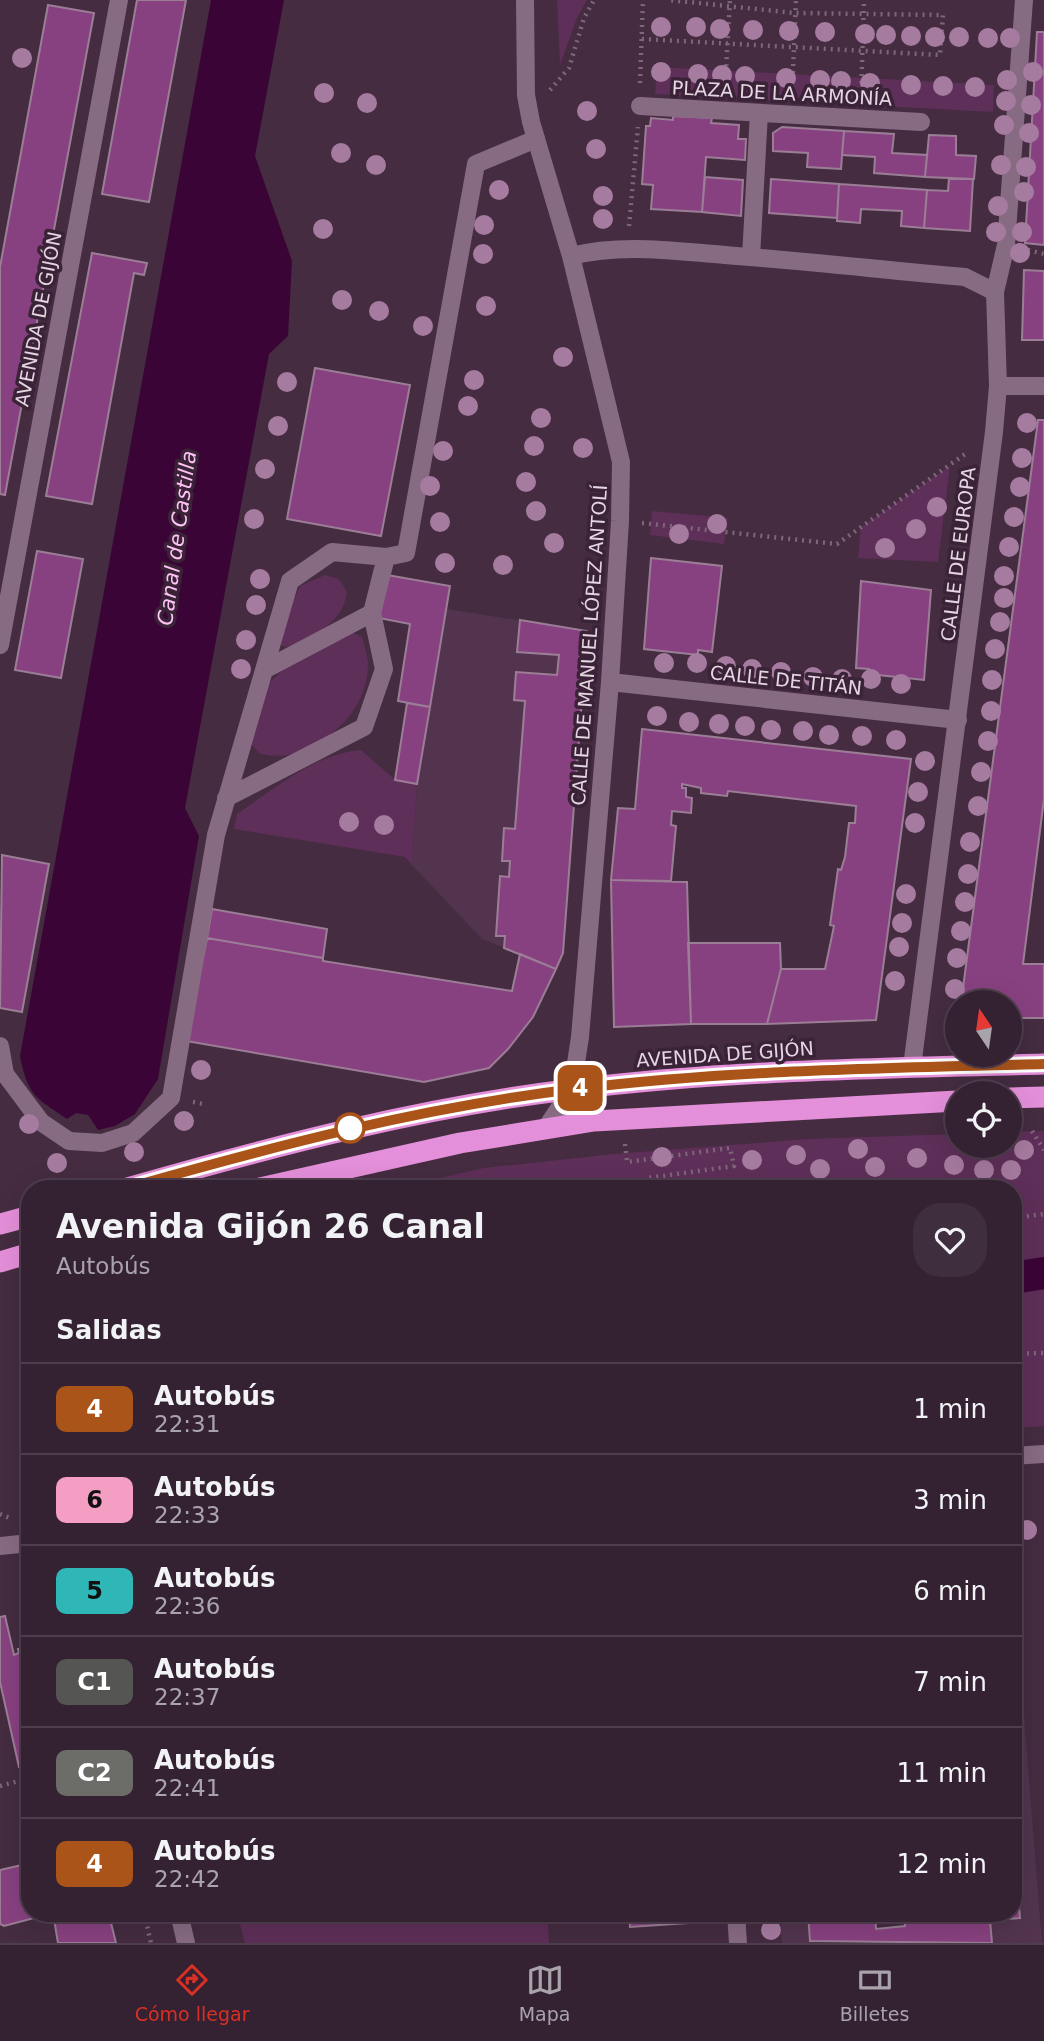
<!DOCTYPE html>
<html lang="es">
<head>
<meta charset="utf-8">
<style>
	body { margin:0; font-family:"DejaVu Sans",sans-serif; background:#3f2e3d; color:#f1f3f6; height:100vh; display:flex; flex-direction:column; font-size:26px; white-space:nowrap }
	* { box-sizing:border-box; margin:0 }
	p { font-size:23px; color:#a9a3ab }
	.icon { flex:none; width:38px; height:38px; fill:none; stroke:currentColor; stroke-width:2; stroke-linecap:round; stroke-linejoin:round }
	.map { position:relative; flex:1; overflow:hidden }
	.side { position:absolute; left:21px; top:1180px; width:1001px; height:742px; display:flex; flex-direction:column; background:#342131; border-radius:28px; box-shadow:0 7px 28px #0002,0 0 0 2px #4e3e4d }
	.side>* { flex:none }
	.badge { padding:0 14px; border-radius:10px; font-size:24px; line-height:46px }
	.needle { width:46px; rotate:347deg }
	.tools { position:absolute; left:945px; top:990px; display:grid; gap:14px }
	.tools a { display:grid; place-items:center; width:77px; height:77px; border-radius:50%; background:#342131; box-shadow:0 7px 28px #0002,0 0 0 2px #4e3e4d; font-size:35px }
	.map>.badge { position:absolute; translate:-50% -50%; box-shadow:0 0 0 4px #fff }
	h2 { padding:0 35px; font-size:26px; line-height:63px }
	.round { display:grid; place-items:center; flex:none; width:74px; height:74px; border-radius:28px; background:#3f2e3d }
	.summary { display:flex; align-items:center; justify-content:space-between; height:119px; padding:0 35px }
	h1 { font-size:33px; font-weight:700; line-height:52px }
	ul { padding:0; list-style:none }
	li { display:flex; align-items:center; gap:21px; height:91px; padding:0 35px; border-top:2px solid #4e3e4d }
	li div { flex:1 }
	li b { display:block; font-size:26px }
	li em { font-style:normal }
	li .badge { min-width:77px; font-weight:700; text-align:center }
	.tabs { display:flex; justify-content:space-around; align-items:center; height:98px; border-top:2px solid #4e3e4d; background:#342131; font-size:19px; color:#a9a3ab }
	.tabs a { display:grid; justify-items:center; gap:4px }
	.tabs .current { color:#d93025 }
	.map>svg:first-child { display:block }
</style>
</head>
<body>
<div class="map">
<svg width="1044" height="1943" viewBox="0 0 1044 1943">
	<rect width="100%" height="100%" fill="#452c41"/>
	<path fill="#52344e" d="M447 609 587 631 563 953 556 969 482 939 412 865 417 784Z
		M1013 1579 1042 1943H992L990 1920 1019 1918 1013 1850Z
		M779 1913H808L810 1940 816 1943H782Z"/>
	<path fill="#5e2f59" d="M557 0H587L577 18 560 65Z
		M657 67 994 85 993 112 655 94Z
		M950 466 938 562 858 558 861 527Z
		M652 511 728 518 724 544 650 535Z
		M325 575 339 579 347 592C342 625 316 633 288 647L280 645 288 613 300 586Z
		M352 632 362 637C364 645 368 655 368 663 369 709 329 745 287 755 279 757 268 755 260 754L250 743 268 684 290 663Z
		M361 750 395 780 417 784 412 865 405 857 234 829 237 814C275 788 315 754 361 750Z
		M1044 1131V1426L1013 1428V1188H396L484 1168 614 1154 808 1139 957 1134V1146H1010V1132Z
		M237 1913H547L549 1943H245Z"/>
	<path fill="#3a0536" d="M211 0H284L255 156 292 261 288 336 269 354 185 808 199 836 158 1079 135 1114 115 1126 98 1130 88 1115 76 1113 67 1119C34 1097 28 1095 20 1056Z"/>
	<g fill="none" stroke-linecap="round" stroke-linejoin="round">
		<path stroke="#3a0536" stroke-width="32" d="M1013 1278 1044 1273"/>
	</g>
	<path fill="#884180" stroke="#9b7e96" stroke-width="2" d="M137 0H186L149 202 102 194Z
		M48 5 94 13 5 495 0 494V267Z
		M1037 32H1044V245L1025 243Z
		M673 116 712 118 711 123 739 125 738 139H746L745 160 706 157 702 212 651 209 653 185 642 184 646 126H650L651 118 673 120Z
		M782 127 844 131 841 169 807 167 808 153 773 151V133Z
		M844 131 894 134 892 153 927 155 925 177 874 173 875 157 842 155Z
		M929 135 956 136V155L976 156 974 179 925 177Z
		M705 177 743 180 741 216 702 212Z
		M949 178 973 179 970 231 924 228 927 190 948 191Z
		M771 179 839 184 837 218 769 213Z
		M839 184 927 190 924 228 901 226 902 211 861 209 860 223 837 221Z
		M92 253 147 263 144 275 134 273 92 504 46 496Z
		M1024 270 1044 271V340H1022Z
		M315 368 410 385 381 536 287 519Z
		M1038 420H1044V799L1023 964H1044V1018H1010V1003H961Z
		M37 551 83 559 61 678 15 670Z
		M651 558 722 566 712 652 698 650V655L644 649Z
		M387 575 450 586 430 707 398 701 410 624 379 618Z
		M861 581 931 590 924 680 869 674V669L856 668Z
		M520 620 587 631 563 953 556 969 504 948 505 936H496L500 876 509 877 510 861H502L504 828 515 829 525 701 514 700 516 672 557 675 559 655 517 652Z
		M407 703 430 707 417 784 395 780Z
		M642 729 911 759 876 1020 767 1024 781 969H825L834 926 830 925 838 869 841 870 845 857 849 823H855L856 806 728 791 727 796 701 793V788L682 784V788H686V797L692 798 691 813 672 811 671 825 676 826 671 881 611 880 618 808 635 809Z
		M2 855 49 864 22 1012 0 1008Z
		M611 880 687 882 691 1024 614 1027Z
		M212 909 327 929 323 958 207 938Z
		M207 938 323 958V961L512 991 520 954 556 969 533 1017 508 1049 489 1068 424 1082 186 1041Z
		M688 943H780L781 969 767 1024H691Z
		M5 1616 14 1655 19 1653 18 1649 30 1646V1768L23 1769V1766L19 1767 0 1682V1617Z
		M1014 1850 1020 1918 990 1920 992 1943 810 1941 808 1913H875L876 1929 905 1926 904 1913H1013Z
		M30 1863V1913H98L99 1918 109 1915 116 1943H58L53 1913 4 1926 0 1924V1870Z
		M629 1913H687L688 1923 630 1927Z"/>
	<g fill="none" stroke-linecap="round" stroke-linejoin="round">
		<path stroke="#7d6779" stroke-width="4.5" stroke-dasharray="2 5" stroke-linecap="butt" d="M642 39 940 55 943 15 795 13 669 0
			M640 83 643 0
			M725 87 730 0
			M550 90 569 68 584 18 594 0
			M792 94 796 0
			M861 97 864 0
			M629 226 638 127
			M1028 250 1044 254
			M642 523 837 544 968 452
			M193 1102 203 1104
			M1032 1131 1044 1150
			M625 1144 627 1162 730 1148 734 1166 648 1178 647 1188
			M1013 1218 1044 1214
			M1013 1354 1044 1353
			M0 1514 12 1519
			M0 1786 30 1778
			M144 1913 151 1943"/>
		<path stroke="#876b83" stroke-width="18" d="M264 670 372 613
			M226 798 364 727 384 669 372 613 386 557
			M0 1046 5 1074 41 1122 69 1141 102 1143 133 1133 171 1098 216 835 264 670 290 581 332 552 386 557 406 553 476 164 536 139"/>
		<path stroke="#876b83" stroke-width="18" d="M525 0 526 95 531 122 571 256 621 462 620 521 610 682 580 1037 572 1089 546 1128
			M640 106 921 122
			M571 256C622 243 673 251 725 255 805 261 885 270 965 277L995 292 998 386 994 432 912 1067
			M751 257 759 113
			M995 292 1006 245 1024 0
			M998 386H1044
			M0 645 119 0
			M610 682 958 720
			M1013 1456 1044 1454
			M736 1913 738 1943"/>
		<path stroke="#876b83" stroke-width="18" d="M0 1546 30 1543
			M179 1913 186 1943"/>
		<path stroke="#e48fd9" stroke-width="21" d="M1010 1098 1044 1097
			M127 1188C274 1146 422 1107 575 1089 730 1070 888 1068 1044 1064
			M260 1188 460 1143 594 1121 957 1101
			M0 1224 30 1216
			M0 1262 30 1253"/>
	</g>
	<g fill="#a67ba0">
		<circle cx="661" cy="27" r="10"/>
		<circle cx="696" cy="27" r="10"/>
		<circle cx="720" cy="29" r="10"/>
		<circle cx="753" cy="30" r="10"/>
		<circle cx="789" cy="31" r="10"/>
		<circle cx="825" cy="32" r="10"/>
		<circle cx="865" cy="34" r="10"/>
		<circle cx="886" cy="35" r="10"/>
		<circle cx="911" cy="36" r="10"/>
		<circle cx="935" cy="37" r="10"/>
		<circle cx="959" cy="37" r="10"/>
		<circle cx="988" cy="38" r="10"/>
		<circle cx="1010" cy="38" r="10"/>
		<circle cx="22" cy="58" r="10"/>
		<circle cx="661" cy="72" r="10"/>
		<circle cx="1033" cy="72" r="10"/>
		<circle cx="698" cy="74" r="10"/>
		<circle cx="722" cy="75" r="10"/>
		<circle cx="745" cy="76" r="10"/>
		<circle cx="786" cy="78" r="10"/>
		<circle cx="820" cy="80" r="10"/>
		<circle cx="1007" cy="80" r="10"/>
		<circle cx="841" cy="81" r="10"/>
		<circle cx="870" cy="83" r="10"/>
		<circle cx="911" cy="85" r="10"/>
		<circle cx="943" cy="86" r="10"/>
		<circle cx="975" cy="87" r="10"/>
		<circle cx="324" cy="93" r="10"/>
		<circle cx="1006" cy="101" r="10"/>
		<circle cx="367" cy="103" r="10"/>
		<circle cx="1031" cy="105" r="10"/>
		<circle cx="587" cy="111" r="10"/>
		<circle cx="1004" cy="125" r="10"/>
		<circle cx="1029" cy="133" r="10"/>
		<circle cx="596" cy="149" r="10"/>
		<circle cx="341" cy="153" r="10"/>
		<circle cx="376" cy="165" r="10"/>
		<circle cx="1001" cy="165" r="10"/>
		<circle cx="1026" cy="167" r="10"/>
		<circle cx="499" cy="190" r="10"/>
		<circle cx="1024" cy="192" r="10"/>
		<circle cx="603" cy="196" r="10"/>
		<circle cx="998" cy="206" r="10"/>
		<circle cx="603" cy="219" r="10"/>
		<circle cx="484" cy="225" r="10"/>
		<circle cx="323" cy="229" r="10"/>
		<circle cx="996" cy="232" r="10"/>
		<circle cx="1022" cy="232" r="10"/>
		<circle cx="1020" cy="253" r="10"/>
		<circle cx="483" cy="254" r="10"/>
		<circle cx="342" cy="300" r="10"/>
		<circle cx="486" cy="306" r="10"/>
		<circle cx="379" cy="311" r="10"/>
		<circle cx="423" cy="326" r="10"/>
		<circle cx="563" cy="357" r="10"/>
		<circle cx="474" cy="380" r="10"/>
		<circle cx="287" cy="382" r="10"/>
		<circle cx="468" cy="406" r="10"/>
		<circle cx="541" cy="418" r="10"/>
		<circle cx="1027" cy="423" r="10"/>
		<circle cx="278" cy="426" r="10"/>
		<circle cx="534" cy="446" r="10"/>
		<circle cx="583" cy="448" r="10"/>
		<circle cx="443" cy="451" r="10"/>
		<circle cx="1022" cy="458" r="10"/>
		<circle cx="265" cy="469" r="10"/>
		<circle cx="526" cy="482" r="10"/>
		<circle cx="430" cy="486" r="10"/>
		<circle cx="1020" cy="487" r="10"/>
		<circle cx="937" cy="507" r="10"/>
		<circle cx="536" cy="511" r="10"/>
		<circle cx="1014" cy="517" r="10"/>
		<circle cx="254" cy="519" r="10"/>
		<circle cx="440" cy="522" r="10"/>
		<circle cx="717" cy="524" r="10"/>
		<circle cx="916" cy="529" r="10"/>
		<circle cx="679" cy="534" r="10"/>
		<circle cx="554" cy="543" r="10"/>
		<circle cx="1009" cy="547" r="10"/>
		<circle cx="885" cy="548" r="10"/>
		<circle cx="445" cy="563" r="10"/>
		<circle cx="503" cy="565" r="10"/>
		<circle cx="1004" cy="576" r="10"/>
		<circle cx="260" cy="579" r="10"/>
		<circle cx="1004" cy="598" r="10"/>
		<circle cx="256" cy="605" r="10"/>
		<circle cx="1000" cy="622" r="10"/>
		<circle cx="246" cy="640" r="10"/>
		<circle cx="995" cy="649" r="10"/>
		<circle cx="664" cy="663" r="10"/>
		<circle cx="697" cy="663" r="10"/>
		<circle cx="726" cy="666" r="10"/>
		<circle cx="241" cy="669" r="10"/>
		<circle cx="752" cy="669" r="10"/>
		<circle cx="781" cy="672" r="10"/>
		<circle cx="813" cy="677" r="10"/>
		<circle cx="842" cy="679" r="10"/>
		<circle cx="871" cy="679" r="10"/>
		<circle cx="992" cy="680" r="10"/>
		<circle cx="901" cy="684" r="10"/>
		<circle cx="991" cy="711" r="10"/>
		<circle cx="657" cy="716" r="10"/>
		<circle cx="689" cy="722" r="10"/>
		<circle cx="719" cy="724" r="10"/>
		<circle cx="745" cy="726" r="10"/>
		<circle cx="771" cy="730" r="10"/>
		<circle cx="803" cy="731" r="10"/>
		<circle cx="829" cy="735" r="10"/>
		<circle cx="862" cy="736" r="10"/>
		<circle cx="896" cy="740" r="10"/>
		<circle cx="988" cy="741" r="10"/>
		<circle cx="925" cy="761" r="10"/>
		<circle cx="981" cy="772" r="10"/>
		<circle cx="918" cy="792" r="10"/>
		<circle cx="978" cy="806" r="10"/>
		<circle cx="349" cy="822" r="10"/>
		<circle cx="915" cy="823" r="10"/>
		<circle cx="384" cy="825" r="10"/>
		<circle cx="970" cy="842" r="10"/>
		<circle cx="968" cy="874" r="10"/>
		<circle cx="906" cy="894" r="10"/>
		<circle cx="965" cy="902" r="10"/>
		<circle cx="902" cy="923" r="10"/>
		<circle cx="961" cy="931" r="10"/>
		<circle cx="899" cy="947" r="10"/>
		<circle cx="957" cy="958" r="10"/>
		<circle cx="895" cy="981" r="10"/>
		<circle cx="955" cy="989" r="10"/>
		<circle cx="201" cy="1070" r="10"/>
		<circle cx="184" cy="1121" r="10"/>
		<circle cx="29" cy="1124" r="10"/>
		<circle cx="858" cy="1149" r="10"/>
		<circle cx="1024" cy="1150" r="10"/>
		<circle cx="134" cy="1152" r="10"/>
		<circle cx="796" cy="1155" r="10"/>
		<circle cx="662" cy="1157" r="10"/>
		<circle cx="917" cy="1158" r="10"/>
		<circle cx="752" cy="1160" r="10"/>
		<circle cx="57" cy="1163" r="10"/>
		<circle cx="954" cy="1165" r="10"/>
		<circle cx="875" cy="1167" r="10"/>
		<circle cx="820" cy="1169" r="10"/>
		<circle cx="984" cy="1170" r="10"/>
		<circle cx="1011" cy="1170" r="10"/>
		<circle cx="1027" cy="1530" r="10"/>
		<circle cx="771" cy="1930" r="10"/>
	</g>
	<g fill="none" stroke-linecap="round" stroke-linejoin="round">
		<defs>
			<path id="line" d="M127 1188C274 1146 423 1107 575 1089 730 1070 888 1068 1044 1064"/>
		</defs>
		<use href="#line" stroke="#fff" stroke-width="16"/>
		<use href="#line" stroke="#aa541a" stroke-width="10"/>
	</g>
	<circle fill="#fff" stroke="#aa541a" stroke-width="3.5" cx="350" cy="1128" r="14"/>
	<g text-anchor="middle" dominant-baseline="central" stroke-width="7" stroke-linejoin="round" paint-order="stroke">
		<g font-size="19" fill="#e5d5e2" stroke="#3a2237">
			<text transform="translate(782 93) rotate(3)">PLAZA DE LA ARMONÍA</text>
			<text transform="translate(38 319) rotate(-79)">AVENIDA DE GIJÓN</text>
			<text transform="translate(958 554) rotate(-83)">CALLE DE EUROPA</text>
			<text transform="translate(589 645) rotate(-86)">CALLE DE MANUEL LÓPEZ ANTOLÍ</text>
			<text transform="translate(786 680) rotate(6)">CALLE DE TITÁN</text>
			<text transform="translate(725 1054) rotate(-4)">AVENIDA DE GIJÓN</text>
		</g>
		<g font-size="21" font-style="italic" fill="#fec2f5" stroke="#3a2237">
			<text transform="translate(177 538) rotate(-82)">Canal de Castilla</text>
		</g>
	</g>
</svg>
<div class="tools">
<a><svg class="needle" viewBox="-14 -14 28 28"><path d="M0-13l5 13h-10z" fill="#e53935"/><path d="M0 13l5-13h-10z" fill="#a9a3ab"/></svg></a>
<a><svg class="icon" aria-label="locate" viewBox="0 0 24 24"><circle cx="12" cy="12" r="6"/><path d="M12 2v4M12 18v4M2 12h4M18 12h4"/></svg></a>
</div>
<b class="badge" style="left:580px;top:1088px;background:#aa541a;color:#fff">4</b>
<section class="side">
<div class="summary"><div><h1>Avenida Gijón 26 Canal</h1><p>Autobús</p></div><a class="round"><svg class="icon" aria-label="heart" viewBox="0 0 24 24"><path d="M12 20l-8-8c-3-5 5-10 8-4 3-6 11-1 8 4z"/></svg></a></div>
<h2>Salidas</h2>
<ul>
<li><span class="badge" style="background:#aa541a;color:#fff">4</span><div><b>Autobús</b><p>22:31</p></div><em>1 min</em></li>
<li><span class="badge" style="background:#f59ec4;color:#111">6</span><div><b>Autobús</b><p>22:33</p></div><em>3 min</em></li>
<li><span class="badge" style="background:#2fb7b7;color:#111">5</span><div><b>Autobús</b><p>22:36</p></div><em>6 min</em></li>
<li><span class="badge" style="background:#555553;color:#fff">C1</span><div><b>Autobús</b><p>22:37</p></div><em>7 min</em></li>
<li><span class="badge" style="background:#6c6c69;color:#fff">C2</span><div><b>Autobús</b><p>22:41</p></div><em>11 min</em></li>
<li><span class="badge" style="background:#aa541a;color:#fff">4</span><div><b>Autobús</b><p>22:42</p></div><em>12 min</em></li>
</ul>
</section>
</div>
<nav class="tabs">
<a class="current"><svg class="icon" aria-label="directions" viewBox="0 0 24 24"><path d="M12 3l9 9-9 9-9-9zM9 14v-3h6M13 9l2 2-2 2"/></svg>Cómo llegar</a>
<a><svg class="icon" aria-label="map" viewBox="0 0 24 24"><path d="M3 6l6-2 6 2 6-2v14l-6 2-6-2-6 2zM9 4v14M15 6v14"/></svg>Mapa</a>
<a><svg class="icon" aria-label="tickets" viewBox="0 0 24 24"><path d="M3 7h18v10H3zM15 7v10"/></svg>Billetes</a>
</nav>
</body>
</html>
